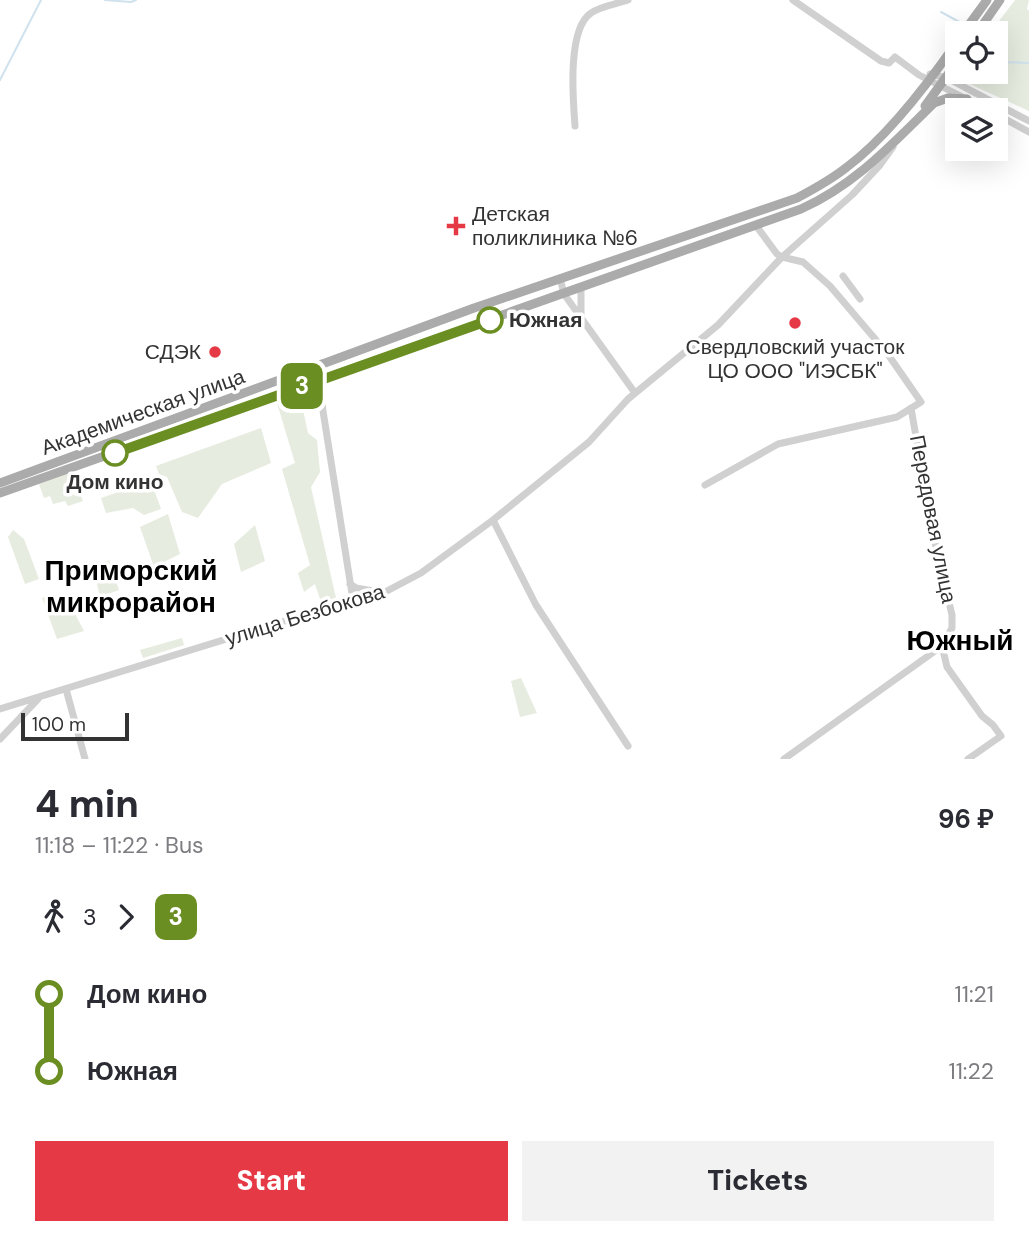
<!DOCTYPE html>
<html lang="en">
<head>
<meta charset="utf-8">
<style>
	body { margin:0; font-family:"DM Sans",sans-serif; background:#f2f2f3; color:#2b2b33; height:100vh; display:flex; flex-direction:column; font-size:26px; white-space:nowrap }
	* { box-sizing:border-box; margin:0 }
	p { font-size:23px; color:#7c7c81 }
	.icon { flex:none; width:38px; height:38px; fill:none; stroke:currentColor; stroke-width:2; stroke-linecap:round; stroke-linejoin:round }
	.map { position:relative; height:759px; overflow:hidden }
	.details { display:flex; flex-direction:column; background:#fff; flex:1 }
	.details>* { flex:none }
	.badge { padding:0 14px; border-radius:10px; font-size:24px; line-height:46px }
	.controls { position:absolute; left:945px; top:21px; display:grid; gap:14px }
	.controls a { display:grid; place-items:center; width:63px; height:63px; border-radius:0px; background:#fff; box-shadow:0 7px 28px #0002; font-size:35px }
	.scale { position:absolute; left:21px; bottom:18px; width:108px; box-sizing:border-box; padding-left:7px; border:4px solid #333; border-top:0; font-size:19px; line-height:24px; white-space:nowrap; color:#333; -webkit-text-stroke:5px #fff; paint-order:stroke }
	.map>.badge { position:absolute; translate:-50% -50%; box-shadow:0 0 0 4px #fff }
	.legs { display:flex; align-items:center; gap:10px; height:77px; padding:0 35px; font-size:23px }
	.legs p { margin-inline-start:auto }
	.summary { display:flex; align-items:center; justify-content:space-between; height:119px; padding:0 35px }
	h1 { font-size:38px; font-weight:800; line-height:52px }
	.action { display:flex; gap:14px; margin-top:auto; padding:14px 35px }
	.action a { flex:1; height:80px; border-radius:0px; background:#e63946; color:#fff; font-size:28px; font-weight:800; line-height:80px; text-align:center }
	.action a+a { background:#f2f2f3; color:#2b2b33 }
	ul { padding:0 35px; list-style:none }
	li { display:flex; align-items:center; gap:24px; height:77px; font-size:26px }
	li i { display:grid; place-items:center; width:10px; height:100%; margin:0 9px; background:currentColor }
	li i::after { content:''; width:18px; height:18px; margin:-9px; border:5px solid; border-radius:50%; background:#fff }
	li p { margin-inline-start:auto }
	li:first-child i { background:linear-gradient(#0000 50%,currentColor 0) }
	li:last-child i { background:linear-gradient(currentColor 50%,#0000 0) }
	.map>svg:first-child { display:block }
</style>
</head>
<body>
<div class="map">
<svg width="1029" height="759" viewBox="0 0 1029 759">
	<rect width="100%" height="100%" fill="#fff"/>
	<path fill="#e6ecdf" d="M1015 0H1029L1027 9 1029 11V111L963 81V72H996V33H990Z
		M283 395 300 396 308 433 317 440 320 472 311 487 336 598 321 602 315 584 304 592 298 573 310 565 282 469 295 463 277 403Z
		M261 428 271 463 222 484 198 518 182 512 167 477 159 474 156 466Z
		M73 471 77 484 69 486 73 495 81 496 83 501 68 506 65 501 53 504 50 496 44 498 39 484Z
		M152 484 161 509 144 515 133 508 106 513 101 498 136 486Z
		M168 514 180 554 154 567 140 527Z
		M255 525 265 561 241 572 234 544Z
		M13 530 24 539 39 579 25 584 8 537Z
		M109 560 119 590 100 597 93 567Z
		M50 595 59 606 72 608 84 631 57 639 42 598Z
		M182 638 184 645 143 658 140 650Z
		M521 678 537 713 520 717 511 681Z"/>
	<g fill="none" stroke-linecap="round" stroke-linejoin="round">
		<path stroke="#cfe2ee" stroke-width="2" d="M105 0 131 2 136 0
			M941 12 965 25
			M996 51 1001 62 1029 63
			M0 80 41 0"/>
		<path stroke="#d0d0d0" stroke-width="7" d="M793 0 881 61 889 63 895 57 919 75 988 110
			M930 74 947 78 1029 121
			M996 114 1029 132
			M575 126C573 99 567 29 591 13 601 6 617 4 628 0
			M757 227 777 254 782 257
			M843 276 860 299
			M560 278 564 294 635 393
			M581 314V288
			M322 363 320 379 323 411 353 600
			M911 408 933 534 952 615V628L942 646 947 667 982 716 993 725 1001 736 968 759
			M705 485 778 444 897 417 921 402 887 353 830 286 803 262 782 257
			M493 520 536 605 628 746
			M350 584 356 588 373 591
			M66 689 85 759
			M0 709 353 600 385 592 421 573 493 520 589 442 628 399 718 325 782 257 852 195 880 165 893 147
			M0 739 38 699
			M784 759 942 646"/>
		<path stroke="#ababab" stroke-width="9" d="M963 33 987 0
			M977 33 1000 0
			M925 106 957 62
			M0 483 474 308 797 198C814 189 832 179 847 167 886 138 929 82 957 42
			M0 493 801 209C856 184 891 145 934 103L948 98 967 99"/>
	</g>
	<g fill="none" stroke-linecap="round" stroke-linejoin="round">
		<defs>
			<path id="line-1" d="M115 453 490 320"/>
		</defs>
		<use href="#line-1" stroke="#fff" stroke-width="16"/>
		<use href="#line-1" stroke="#6b8e23" stroke-width="10"/>
	</g>
	<g fill="#e63946" stroke="#fff" stroke-width="2.5">
		<path d="M452.5 215.5h7v7h7v7h-7v7h-7v-7h-7v-7h7z"/>
		<circle cx="795" cy="323" r="7"/>
		<circle cx="215" cy="352" r="7"/>
	</g>
	<g fill="#fff" stroke="#6b8e23" stroke-width="3.5">
		<circle cx="490" cy="320" r="12"/>
		<circle cx="115" cy="453" r="12"/>
	</g>
	<g text-anchor="middle" dominant-baseline="central" stroke-width="7" stroke-linejoin="round" paint-order="stroke">
		<g font-size="21" fill="#333" stroke="#fff" text-anchor="start">
			<text x="472" y="214">Детская<tspan x="472" dy="24">поликлиника №6</tspan></text>
			<text x="795" y="347" text-anchor="middle">Свердловский участок<tspan x="795" dy="24">ЦО ООО "ИЭСБК"</tspan></text>
			<text x="201" y="352" text-anchor="end">СДЭК</text>
		</g>
		<g font-size="21" font-weight="bold" fill="#333" stroke="#fff" text-anchor="start">
			<text x="509" y="320">Южная</text>
			<text x="115" y="482" text-anchor="middle">Дом кино</text>
		</g>
		<g font-size="21" fill="#333" stroke="#fff">
			<text transform="translate(143 412) rotate(-20)">Академическая улица</text>
			<text transform="translate(933 519) rotate(79)">Передовая улица</text>
			<text transform="translate(305 615) rotate(-17)">улица Безбокова</text>
		</g>
		<g font-size="28" font-weight="bold" fill="#000" stroke="#fff">
			<text x="131" y="570">Приморский<tspan x="131" dy="32">микрорайон</tspan></text>
			<text x="960" y="640">Южный</text>
		</g>
	</g>
</svg>
<div class="controls">
<a><svg class="icon" aria-label="locate" viewBox="0 0 24 24"><circle cx="12" cy="12" r="6"/><path d="M12 2v4M12 18v4M2 12h4M18 12h4"/></svg></a>
<a><svg class="icon" aria-label="layers" viewBox="0 0 24 24"><path d="M12 4l9 5-9 5-9-5zM3 14l9 5 9-5"/></svg></a>
</div>
<div class="scale">100 m</div>
<b class="badge" style="left:302px;top:386px;background:#6b8e23;color:#fff">3</b>
</div>
<section class="details">
<div class="summary"><div><h1>4 min</h1><p>11:18 – 11:22 · Bus</p></div><b>96 ₽</b></div>
<div class="legs"><svg class="icon" aria-label="walk" viewBox="0 0 24 24"><circle cx="13" cy="4" r="2"/><path d="M13 8l-2 6 4 7M11 14l-3 7M7 12l3-4h3l4 4"/></svg>3<svg class="icon" aria-label="forward" viewBox="0 0 24 24"><path d="M9 5l7 7-7 7"/></svg><b class="badge" style="background:#6b8e23;color:#fff">3</b></div>
<ul>
<li><i style="color:#6b8e23"></i><b>Дом кино</b><p>11:21</p></li>
<li><i style="color:#6b8e23"></i><b>Южная</b><p>11:22</p></li>
</ul>
<div class="action"><a>Start</a><a>Tickets</a></div>
</section>
</body>
</html>
